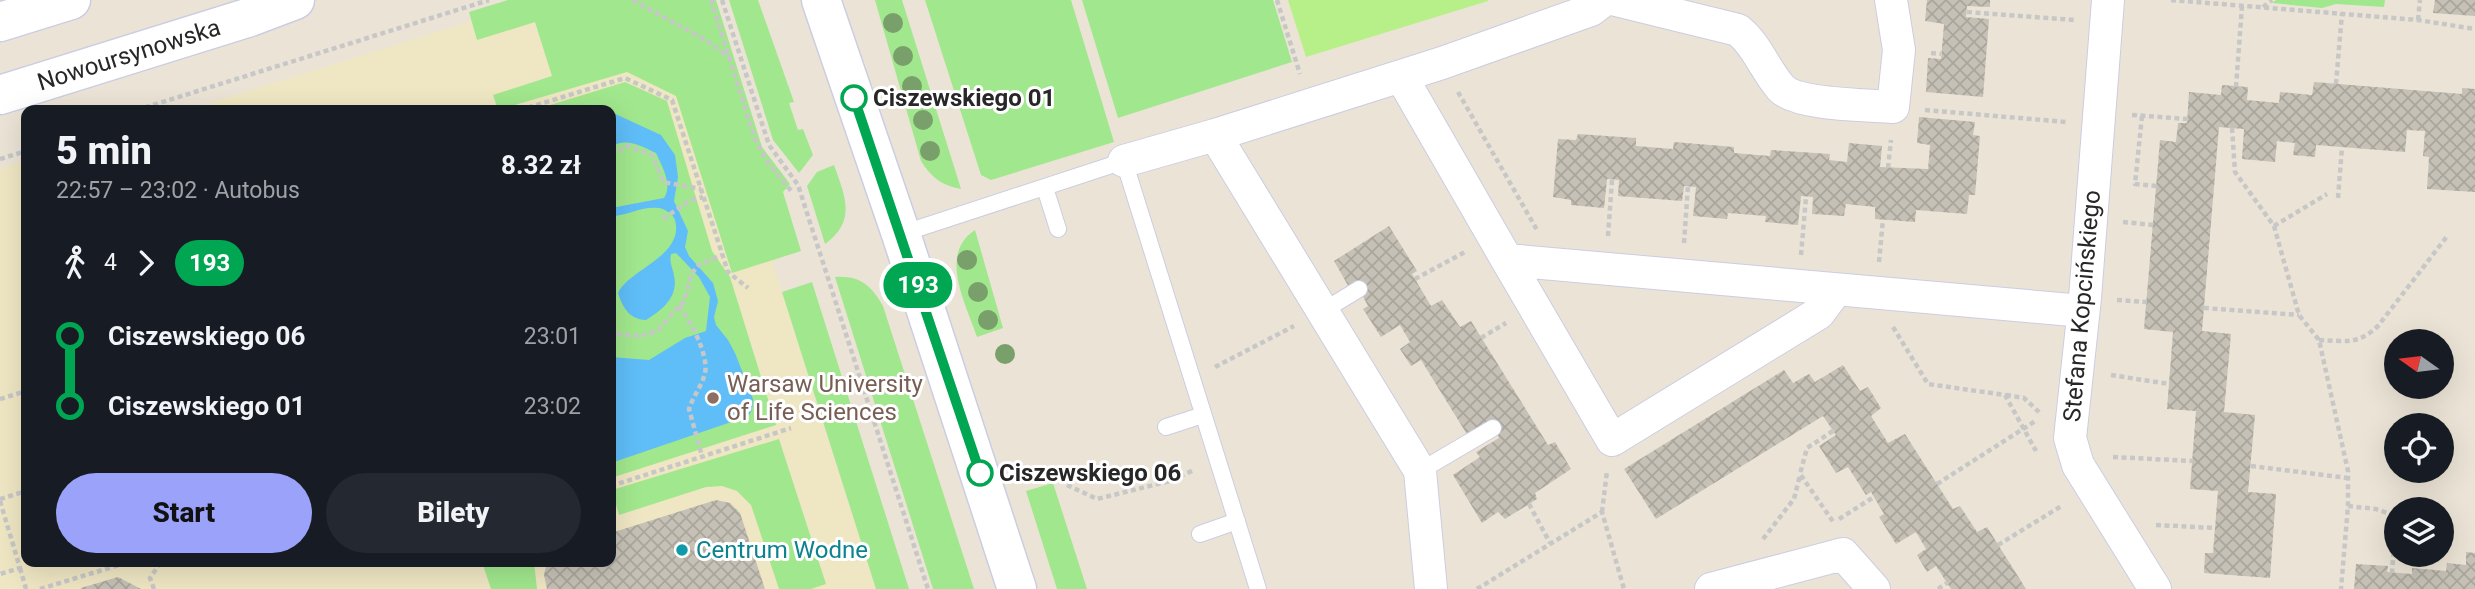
<!DOCTYPE html>
<html lang="pl">
<head>
<meta charset="utf-8">
<style>
	body { margin:0; font-family:Roboto,sans-serif; background:#242831; color:#f1f3f6; height:100vh; display:flex; flex-direction:column; font-size:26px; white-space:nowrap }
	* { box-sizing:border-box; margin:0 }
	p { font-size:23px; color:#9ea1a6 }
	.icon { flex:none; width:38px; height:38px; fill:none; stroke:currentColor; stroke-width:2; stroke-linecap:round; stroke-linejoin:round }
	.map { position:relative; flex:1; overflow:hidden }
	.drawer { position:absolute; left:21px; top:105px; width:595px; height:462px; display:flex; flex-direction:column; background:#171b24; border-radius:14px; box-shadow:0 7px 28px #0002 }
	.drawer>* { flex:none }
	.badge { padding:0 14px; border-radius:23px; font-size:24px; line-height:46px }
	.needle { width:46px; rotate:284deg }
	.tools { position:absolute; left:2384px; top:329px; display:grid; gap:14px }
	.tools a { display:grid; place-items:center; width:70px; height:70px; border-radius:50%; background:#171b24; box-shadow:0 7px 28px #0002; font-size:35px }
	.map>.badge { position:absolute; translate:-50% -50%; box-shadow:0 0 0 4px #fff }
	.legs { display:flex; align-items:center; gap:10px; height:77px; padding:0 35px; font-size:23px }
	.legs p { margin-inline-start:auto }
	.head { display:flex; align-items:center; justify-content:space-between; height:119px; padding:0 35px }
	h1 { font-size:38px; font-weight:800; line-height:52px }
	.primary-button { display:flex; gap:14px; margin-top:auto; padding:14px 35px }
	.primary-button a { flex:1; height:80px; border-radius:42px; background:#9aa2fa; color:#111; font-size:28px; font-weight:800; line-height:80px; text-align:center }
	.primary-button a+a { background:#242831; color:#f1f3f6 }
	ul { padding:0 35px; list-style:none }
	li { display:flex; align-items:center; gap:24px; height:70px; font-size:26px }
	li i { display:grid; place-items:center; width:10px; height:100%; margin:0 9px; background:currentColor }
	li i::after { content:''; width:18px; height:18px; margin:-9px; border:5px solid; border-radius:50%; background:#171b24 }
	li p { margin-inline-start:auto }
	li:first-child i { background:linear-gradient(#0000 50%,currentColor 0) }
	li:last-child i { background:linear-gradient(currentColor 50%,#0000 0) }
	.map>svg:first-child { display:block }
</style>
</head>
<body>
<div class="map">
<svg width="2475" height="589" viewBox="0 0 2475 589">
	<defs>
		<pattern id="building-cross-hatch" width="8" height="8" patternUnits="userSpaceOnUse" patternTransform="scale(1.75)"><rect width="8" height="8" fill="#c6c1b6"/><path d="M0 0l8 8M0 8l8-8" fill="none" stroke="#aaa69c"/></pattern>
	</defs>
	<rect width="100%" height="100%" fill="#ebe4d6"/>
	<path fill="#efe6c3" d="M539 0 704 46 876 589H0V169L26 160V562H611V110H188Z"/>
	<path fill="#a1e78d" d="M508 0H716L762 147 790 184 783 192 801 251 732 273 676 96 627 72 498 110 493 95 552 76 535 22 477 40 469 12Z
		M729 0H758L794 102 789 103 798 130 803 129 813 155 799 173 773 140Z
		M875 0H902L961 189C942 186 931 177 921 161Z
		M925 0H1071L1114 142 991 180 981 175Z
		M1082 0H1273L1292 62 1118 118Z
		M2276 0H2385L2384 7 2336 4 2322 8 2272 3Z
		M625 82 667 101 712 251 730 277 776 425 611 478V110H534Z
		M834 165C845 196 857 221 825 244L807 186 817 172Z
		M975 230 1003 328 977 337C966 304 938 254 975 230Z
		M835 277C860 275 872 286 883 306L974 589H933Z
		M812 282 909 589H876L782 292Z
		M779 439 826 584 811 589H779L751 505 737 491 722 486 706 487 619 515 612 490Z
		M1053 483 1087 589H1057L1026 491Z
		M482 562H534L537 589H491Z"/>
	<path fill="#b7f088" d="M1288 0H1488V1L1306 57Z"/>
	<path fill="#5fbdf7" d="M611 112 661 135 675 155 678 177 674 201 688 231 685 247 689 256 713 283 718 301 714 317 716 325 728 340 735 353 753 399 752 410 749 415 740 419 611 463V357L649 360 685 338 706 331 710 297 699 277 676 253 671 254C669 263 673 268 674 276 679 297 661 311 646 320 629 319 623 308 618 293 629 269 685 256 675 220 673 214 665 209 659 208 641 206 627 216 611 216V208L664 198C673 185 662 166 656 153 641 146 626 137 611 147Z"/>
	<path fill="url(#building-cross-hatch)" d="M1927 0H1990V7L1967 6 1966 17 1989 19 1983 97 1926 92 1928 58 1941 59 1944 24 1925 21Z
		M2435 0H2475V16L2433 13Z
		M2314 82 2462 94V88L2475 89V192L2427 189 2429 157 2423 156 2425 131 2407 130 2405 152 2316 145 2315 157 2293 155 2295 143 2277 141 2275 162 2242 159 2244 129 2219 127 2202 331 2231 334 2224 412 2255 415 2248 492 2276 494 2270 578 2204 573 2205 553H2213L2218 491 2190 489 2196 411 2167 409 2173 332 2144 329 2160 140 2176 142 2178 123H2187L2189 92 2221 95 2222 85 2248 87 2247 100 2279 103 2280 92 2312 95Z
		M1919 117 1975 122 1973 135 1980 136 1975 195H1969L1967 214 1916 210 1915 222 1875 219V207L1846 204 1844 216 1812 214 1813 197 1801 196 1798 225 1765 222 1766 216 1728 213 1727 219 1693 216 1696 187 1684 186 1682 201 1618 196 1619 180 1607 179 1604 208 1571 205V200L1553 197 1558 139 1576 140 1578 134 1636 138V146L1673 149 1674 142 1734 147V153L1770 156 1771 150 1830 154 1829 160 1847 162 1849 143 1882 146 1880 167 1928 169 1930 145 1917 143Z
		M1389 226 1417 271 1412 274 1431 306 1442 300 1460 327 1471 321 1548 445 1555 442 1571 469 1535 493 1537 499 1505 519 1498 512 1482 523 1453 475 1480 457 1476 452 1499 438 1490 422 1468 436 1421 360 1411 366 1400 349 1410 342 1400 325 1381 337 1363 309 1368 306 1359 289H1350L1334 261Z
		M1843 365 1860 391 1868 387 1881 408 1871 416 1888 443 1905 434 1953 509 1960 506 1977 532 1987 527 2026 589H1951L1936 566 1927 572 1917 555 1926 549 1916 532 1896 544 1879 517 1884 514 1871 492 1866 495 1848 467 1836 473 1819 446 1836 435 1823 416 1656 519 1624 469 1784 370 1793 383 1809 374 1815 382Z
		M716 500 730 503 740 513 765 589H547L544 575 547 562H611V533Z
		M2466 552 2475 553V589H2354L2356 564 2388 566 2387 572 2412 574V568L2446 571 2447 563 2466 565Z
		M118 577 141 589H81V588Z"/>
	<g fill="none" stroke-linecap="round" stroke-linejoin="round">
		<defs>
			<path id="lane" d="M1045 188 1058 229
				M901 234 1124 161 1258 589
				M1323 311 1359 289
				M1166 427 1203 415
				M1420 471 1493 428
				M1200 534 1237 521"/>
			<path id="street" d="M1616 0 1738 30C1757 45 1765 70 1781 88 1796 105 1868 105 1893 107L1899 50 1891 0
				M2108 0 2085 298 2070 438 2078 465 2155 589
				M1401 76 1507 260 2083 311
				M1215 135 1420 471 1431 589
				M1124 161 1215 135 1442 63 1591 10 1604 0
				M1507 260 1612 440 1819 313 1836 290
				M1711 589 1843 554 1874 589"/>
			<g id="secondary">
				<path d="M821 0 901 234 1017 589"/>
				<path d="M0 22 71 0"/>
				<path id="s1" d="M0 95 250 17 295 0"/>
			</g>
		</defs>
		<use href="#lane" stroke="#cbcde2" stroke-width="18"/>
		<use href="#street" stroke="#cbcde2" stroke-width="34"/>
		<use href="#secondary" stroke="#cbcde2" stroke-width="41"/>
		<path stroke="#c7c7c7" stroke-width="4.5" stroke-dasharray="5 3.5" stroke-linecap="butt" d="M633 0 707 41 729 57
			M711 0 755 139 767 161 792 192
			M722 0 769 145 798 185 928 589
			M1277 0 1300 74
			M2171 0 2418 20 2475 29
			M2263 7 2272 0
			M1967 12 2074 20
			M2418 20 2420 0
			M1931 53 1941 54
			M2336 84 2342 13
			M2236 87 2242 6
			M1458 92 1537 230
			M137 110 489 0
			M520 110 625 78 672 100 728 272 748 288
			M1925 110 2066 122
			M2132 115 2187 119
			M2142 116 2135 184 2157 186
			M2232 128 2235 172 2274 226 2299 315 2319 340 2348 471V506L2341 589
			M611 155 627 146 652 155 663 182 701 189
			M0 159 26 151
			M1888 168 1891 140
			M2338 198 2342 147
			M663 219 691 200 703 197
			M2123 222 2153 225
			M2274 226 2327 194
			M1608 236 1612 180
			M1684 243 1688 186
			M1801 255 1806 197
			M1879 262 1883 219
			M1415 279 1465 252
			M2117 300 2147 302
			M679 306C690 320 709 355 705 373 702 386 693 396 689 409L702 456
			M2204 308 2299 315
			M1893 327 1928 384 2005 395 2036 451
			M611 328 616 334 640 336 657 331 684 301 692 273 699 265 722 255
			M1481 338 1506 323
			M2319 340C2346 341 2358 345 2378 326L2448 235
			M1215 367 1294 326
			M2111 375 2169 384
			M2006 395 2024 398 2040 413
			M0 399 26 391
			M1833 431 1807 448 1800 474 1834 523
			M2113 457 2192 461
			M2251 466 2348 478
			M1937 484 2037 420
			M1067 485 1097 499 1170 481 1194 470
			M611 486 791 428
			M0 499 26 491
			M0 501 20 568 0 574
			M1529 504 1550 543
			M2348 506 2376 509 2396 516 2392 573
			M1602 512 1607 471
			M1839 519 1874 497
			M2156 525 2215 528
			M1763 539 1794 499 1800 475
			M1998 545 2063 505
			M20 568 26 589
			M40 589 129 562
			M154 589 150 578 161 562
			M1477 589 1602 512 1624 589
			M1938 589 1947 583"/>
		<use href="#lane" stroke="#fff" stroke-width="16"/>
		<use href="#street" stroke="#fff" stroke-width="32"/>
		<use href="#secondary" stroke="#fff" stroke-width="38"/>
	</g>
	<g fill="#799f6b">
		<circle cx="893" cy="23" r="10"/>
		<circle cx="903" cy="56" r="10"/>
		<circle cx="912" cy="86" r="10"/>
		<circle cx="923" cy="120" r="10"/>
		<circle cx="930" cy="151" r="10"/>
		<circle cx="967" cy="260" r="10"/>
		<circle cx="978" cy="292" r="10"/>
		<circle cx="988" cy="320" r="10"/>
		<circle cx="1005" cy="354" r="10"/>
	</g>
	<g fill="none" stroke-linecap="round" stroke-linejoin="round">
		<defs>
			<path id="line-1" d="M854 98 980 473"/>
		</defs>
		<use href="#line-1" stroke="#fff" stroke-width="16"/>
		<use href="#line-1" stroke="#00a651" stroke-width="10"/>
	</g>
	<g fill="#fff" stroke="#00a651" stroke-width="3.5">
		<circle cx="854" cy="98" r="12"/>
		<circle cx="980" cy="473" r="12"/>
	</g>
	<circle fill="#8d6e63" stroke="#fff" stroke-width="2.5" cx="713" cy="398" r="7"/>
	<circle fill="#0f9aa8" stroke="#fff" stroke-width="2.5" cx="682" cy="550" r="7"/>
	<g text-anchor="middle" dominant-baseline="central" stroke-width="6" stroke-linejoin="round" paint-order="stroke">
		<g font-size="24" fill="#272727" stroke="#fff">
			<text stroke="none"><textPath href="#s1" startOffset="135">Nowoursynowska</textPath></text>
			<text transform="translate(2082 306) rotate(-85)">Stefana Kopcińskiego</text>
		</g>
		<g font-size="24" font-weight="bold" fill="#272727" stroke="#fff" text-anchor="start">
			<text x="873" y="98">Ciszewskiego 01</text>
			<text x="999" y="473">Ciszewskiego 06</text>
		</g>
		<g font-size="24" fill="#785e54" stroke="#fff" text-anchor="start">
			<text x="727" y="384">Warsaw University<tspan x="727" dy="28">of Life Sciences</tspan></text>
		</g>
		<g font-size="24" fill="#0d838f" stroke="#fff" text-anchor="start">
			<text x="696" y="550">Centrum Wodne</text>
		</g>
	</g>
</svg>
<div class="tools">
<a><svg class="needle" viewBox="-14 -14 28 28"><path d="M0-13l5 13h-10z" fill="#e53935"/><path d="M0 13l5-13h-10z" fill="#9ea1a6"/></svg></a>
<a><svg class="icon" aria-label="locate" viewBox="0 0 24 24"><circle cx="12" cy="12" r="6"/><path d="M12 2v4M12 18v4M2 12h4M18 12h4"/></svg></a>
<a><svg class="icon" aria-label="layers" viewBox="0 0 24 24"><path d="M12 4l9 5-9 5-9-5zM3 14l9 5 9-5"/></svg></a>
</div>
<b class="badge" style="left:918px;top:285px;background:#00a651;color:#fff">193</b>
<section class="drawer">
<div class="head"><div><h1>5 min</h1><p>22:57 – 23:02 · Autobus</p></div><b>8.32 zł</b></div>
<div class="legs"><svg class="icon" aria-label="walk" viewBox="0 0 24 24"><circle cx="13" cy="4" r="2"/><path d="M13 8l-2 6 4 7M11 14l-3 7M7 12l3-4h3l4 4"/></svg>4<svg class="icon" aria-label="forward" viewBox="0 0 24 24"><path d="M9 5l7 7-7 7"/></svg><b class="badge" style="background:#00a651;color:#fff">193</b></div>
<ul>
<li><i style="color:#00a651"></i><b>Ciszewskiego 06</b><p>23:01</p></li>
<li><i style="color:#00a651"></i><b>Ciszewskiego 01</b><p>23:02</p></li>
</ul>
<div class="primary-button"><a>Start</a><a>Bilety</a></div>
</section>
</div>
</body>
</html>
